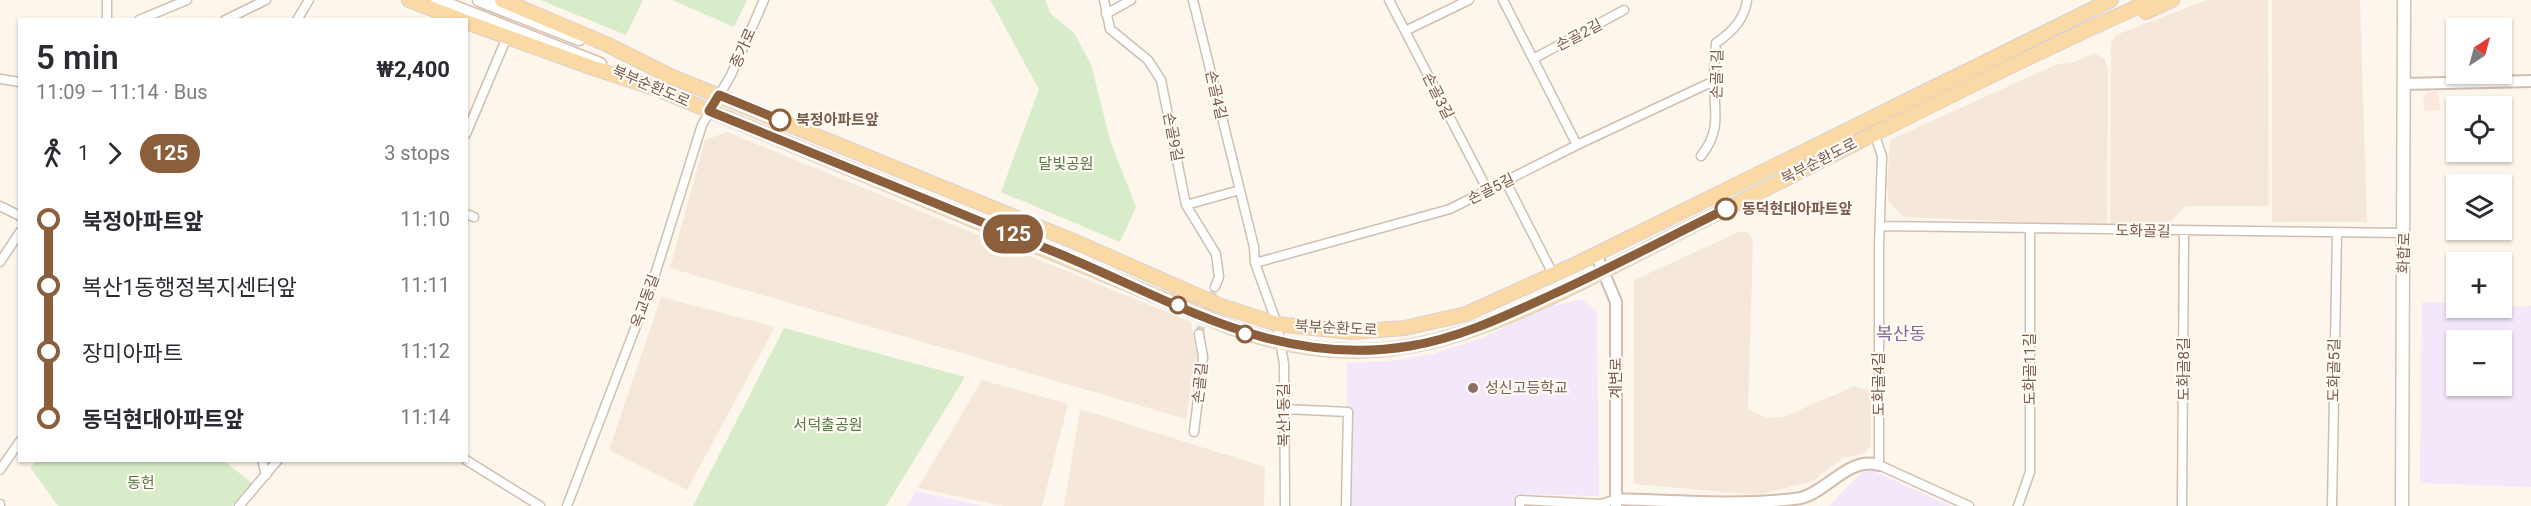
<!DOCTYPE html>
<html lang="en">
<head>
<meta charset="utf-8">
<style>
	body { margin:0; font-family:Roboto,"Noto Sans KR",sans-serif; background:#f2f2f3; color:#2b2b33; height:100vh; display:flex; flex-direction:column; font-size:22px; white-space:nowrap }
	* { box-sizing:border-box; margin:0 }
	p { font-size:20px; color:#7c7c81 }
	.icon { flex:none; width:33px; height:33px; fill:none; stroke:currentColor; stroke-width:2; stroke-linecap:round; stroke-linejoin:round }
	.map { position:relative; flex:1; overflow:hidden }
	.details { position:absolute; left:18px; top:18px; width:450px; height:444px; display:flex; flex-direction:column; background:#fff; border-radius:0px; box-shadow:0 2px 4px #0004 }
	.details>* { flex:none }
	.badge { padding:0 12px; border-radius:20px; font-size:21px; line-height:39px }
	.needle { width:39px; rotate:36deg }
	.tools { position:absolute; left:2446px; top:18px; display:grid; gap:12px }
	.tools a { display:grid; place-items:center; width:66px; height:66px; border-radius:0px; background:#fff; box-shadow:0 2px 4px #0004; font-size:30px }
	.map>.badge { position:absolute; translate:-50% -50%; box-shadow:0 0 0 3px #fff }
	.legs { display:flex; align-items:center; gap:9px; height:66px; padding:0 18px; font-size:20px }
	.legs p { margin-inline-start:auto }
	.head { display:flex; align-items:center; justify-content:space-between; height:102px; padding:0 18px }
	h1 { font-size:33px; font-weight:600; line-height:45px }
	ul { padding:0 18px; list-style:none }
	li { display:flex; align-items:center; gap:21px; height:66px; font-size:22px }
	li i { display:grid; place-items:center; width:9px; height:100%; margin:0 8px; background:currentColor }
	li i::after { content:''; width:15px; height:15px; margin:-8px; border:4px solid; border-radius:50%; background:#fff }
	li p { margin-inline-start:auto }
	li:first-child i { background:linear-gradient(#0000 50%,currentColor 0) }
	li:last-child i { background:linear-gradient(currentColor 50%,#0000 0) }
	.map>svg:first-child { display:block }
</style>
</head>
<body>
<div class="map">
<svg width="2531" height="506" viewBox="0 0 2531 506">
	<rect width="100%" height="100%" fill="#fdf6ec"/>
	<path fill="#f5e8da" d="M2207 0H2268L2269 206H2186L2170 222 2110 226 2111 43 2116 35Z
		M2272 0H2360L2367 222H2272Z
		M2094 53 2104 58 2108 69 2107 226 1904 217 1889 202 1887 185 1890 140 2055 65 2074 62Z
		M727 132 1191 322 1197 356 1186 419 670 268 705 140Z
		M1741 231 1749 233 1753 241 1748 409 1767 418 1783 417 1855 386 1871 391V446L1864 453 1843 458 1811 482 1757 495 1634 484V280Z
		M661 297 775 327 687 490 609 450Z
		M982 380 1068 404 1042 506H1003L918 488Z
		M1080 409 1265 467 1264 506H1064Z"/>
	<path fill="#fde8e0" d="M2438 91 2440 110 2424 111 2423 98 2428 92Z"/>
	<path fill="#f3e8fa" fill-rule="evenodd" d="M1582 299 1597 313 1599 496 1516 494V506H1346L1347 363 1391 361 1433 354 1482 338 1547 307Z
		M2422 302 2457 303V308L2531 306V487L2420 483ZM2457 340H2502V386H2457Z
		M1867 467 1878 473 1951 506H1829Z
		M916 491 982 506H907Z"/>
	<path fill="#d8ecc9" d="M540 0H643L626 35Z
		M672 0H747L734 27Z
		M990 0H1045L1050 13 1074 33 1091 64 1110 140 1136 207 1120 242 1001 192 1039 89Z
		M784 328 965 377 886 506H693Z
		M38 460 224 461 252 483 232 506H58L30 467Z"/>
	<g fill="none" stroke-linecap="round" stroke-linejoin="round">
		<path stroke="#dcd0c4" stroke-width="8" stroke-dasharray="8 4" stroke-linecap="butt" d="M1199 334 1215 287"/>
		<defs>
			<path id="minor" d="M1104 0 1110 29 1148 60 1161 80 1186 205 1216 254 1219 277 1215 287
				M1193 0 1254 247 1255 263 1277 324 1284 364 1285 506
				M1389 0 1488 191
				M1503 0 1577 145
				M1106 14 1131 0
				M107 20V0
				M139 20 187 0
				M225 20 266 0
				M297 20 309 0
				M1405 31 1469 0
				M1533 59 1624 10
				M0 79 20 82
				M1874 133 1882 156 1879 246V465L1969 506
				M466 134 507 37
				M1701 156C1722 129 1714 112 1714 80 1714 68 1715 55 1716 43 1731 33 1745 19 1747 0
				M1506 182 1553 274
				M1186 205 1240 190
				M0 206 20 216
				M466 214 474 217
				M1881 226 2405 233
				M0 262 20 232
				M1255 263 1450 209 1577 145 1714 81
				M1284 409 1348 412 1346 506
				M1194 432 1203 357 1199 334
				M262 460 266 475
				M466 460 540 506
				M0 470 20 441
				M0 504V506
				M239 506 278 460
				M567 506 652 284 702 125 731 75 764 0
				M1520 506V500L1601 504 1617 499
				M2018 506 2030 472V230
				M2182 506 2184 232
				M2332 506 2337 234"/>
			<path id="tertiary" d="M2404 84 2531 81
				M1596 254 1616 302V506
				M1617 499C1673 501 1748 506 1801 498 1828 491 1849 456 1879 465"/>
			<path id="secondary" d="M437 0 600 64
				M479 0 579 39
				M2402 506 2404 0"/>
			<path id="primary" d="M409 0 461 20
				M502 0 606 44 670 76 1078 243 1196 295
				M2146 12 2172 0
				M466 22 596 69 660 90 1190 310
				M1221 306 1277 324 1351 332 1405 328 1466 314 1574 265 2111 0
				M1215 321C1277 347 1343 358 1410 346 1502 330 1604 270 1688 228 1842 151 1995 70 2153 0"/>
		</defs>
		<use href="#minor" stroke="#d1beb0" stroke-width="11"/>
		<use href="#tertiary" stroke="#d1beb0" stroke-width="14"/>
		<use href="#secondary" stroke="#d6c0b0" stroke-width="15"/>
		<use href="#primary" stroke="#dad1cd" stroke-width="16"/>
		<use href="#minor" stroke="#fff" stroke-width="8"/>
		<use href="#tertiary" stroke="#fff" stroke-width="10"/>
		<use href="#secondary" stroke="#fff" stroke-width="12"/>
		<use href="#primary" stroke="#fbd9a5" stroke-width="14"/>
		<defs>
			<path id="primary-bridge" d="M1196 295 1221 306
				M1190 310 1215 321"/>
		</defs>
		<use href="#primary-bridge" stroke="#dad1cd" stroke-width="16" stroke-linecap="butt"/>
		<use href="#primary-bridge" stroke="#fbd9a5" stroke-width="14"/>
	</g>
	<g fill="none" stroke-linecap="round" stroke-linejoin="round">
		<defs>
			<path id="line-1" d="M780 120 719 95 709 111C822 158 936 204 1050 250 1170 298 1274 369 1410 346 1459 338 1503 317 1549 296 1609 269 1667 238 1726 209"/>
		</defs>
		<use href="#line-1" stroke="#fff" stroke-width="14"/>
		<use href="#line-1" stroke="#8b5e3c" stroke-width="9"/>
	</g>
	<g fill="#fff" stroke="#8b5e3c" stroke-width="3">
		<circle cx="780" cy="120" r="10"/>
		<circle cx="1726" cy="209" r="10"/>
		<circle cx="1178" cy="305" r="8"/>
		<circle cx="1245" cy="334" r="8"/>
	</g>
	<circle fill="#8d6e63" stroke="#fffaf3" stroke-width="2" cx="1473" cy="388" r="6"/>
	<g text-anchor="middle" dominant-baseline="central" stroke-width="4.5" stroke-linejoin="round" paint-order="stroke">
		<g font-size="15" fill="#7a5c4d" stroke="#fffaf3">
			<text transform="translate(1579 35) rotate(-28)">손골2길</text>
			<text transform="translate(743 48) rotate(-66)">종가로</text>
			<text transform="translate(1717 74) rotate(-89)">손골1길</text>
			<text transform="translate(651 86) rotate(23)">북부순환도로</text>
			<text transform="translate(1216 95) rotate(77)">손골4길</text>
			<text transform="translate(1438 96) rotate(63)">손골3길</text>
			<text transform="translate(1173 137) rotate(79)">손골9길</text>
			<text transform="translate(1819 161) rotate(-27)">북부순환도로</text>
			<text transform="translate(1491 189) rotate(-26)">손골5길</text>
			<text transform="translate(2143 231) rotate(1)">도화골길</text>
			<text transform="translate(2404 253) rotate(-88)">화합로</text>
			<text transform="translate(645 301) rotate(-70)">옥교동길</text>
			<text transform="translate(1336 328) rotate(3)">북부순환도로</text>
			<text transform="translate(2030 369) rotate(-90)">도화골11길</text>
			<text transform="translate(2184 369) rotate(-90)">도화골8길</text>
			<text transform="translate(2334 370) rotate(-89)">도화골5길</text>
			<text transform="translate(1616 378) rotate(-90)">계변로</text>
			<text transform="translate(1200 383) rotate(-84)">손골길</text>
			<text transform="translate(1879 384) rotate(-90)">도화골4길</text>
			<text transform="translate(1284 415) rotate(-90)">복산1동길</text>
		</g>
		<g font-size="15" font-weight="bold" fill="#7a5c4d" stroke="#fffaf3" text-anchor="start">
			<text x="796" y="120">북정아파트앞</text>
			<text x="1742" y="209">동덕현대아파트앞</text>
		</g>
		<g font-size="15" fill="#537a41" stroke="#fffaf3">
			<text x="1066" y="164">달빛공원</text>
			<text x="828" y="425">서덕출공원</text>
			<text x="141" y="483">동헌</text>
		</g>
		<g font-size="15" fill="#785e54" stroke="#fffaf3" text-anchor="start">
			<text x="1485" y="388">성신고등학교</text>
		</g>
		<g font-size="18" fill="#846695" stroke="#fffaf3">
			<text x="1901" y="333">복산동</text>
		</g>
	</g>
</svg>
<div class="tools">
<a><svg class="needle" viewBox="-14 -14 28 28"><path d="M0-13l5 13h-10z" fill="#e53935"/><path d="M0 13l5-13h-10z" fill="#7c7c81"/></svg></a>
<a><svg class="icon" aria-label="locate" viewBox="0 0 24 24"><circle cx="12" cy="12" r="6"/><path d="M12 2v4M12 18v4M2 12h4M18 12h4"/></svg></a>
<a><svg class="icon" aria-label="layers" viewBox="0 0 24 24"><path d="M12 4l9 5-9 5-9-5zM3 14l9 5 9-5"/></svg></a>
<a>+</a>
<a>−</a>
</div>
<b class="badge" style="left:1013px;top:234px;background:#8b5e3c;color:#fff">125</b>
<section class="details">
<div class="head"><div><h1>5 min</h1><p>11:09 – 11:14 · Bus</p></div><b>₩2,400</b></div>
<div class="legs"><svg class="icon" aria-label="walk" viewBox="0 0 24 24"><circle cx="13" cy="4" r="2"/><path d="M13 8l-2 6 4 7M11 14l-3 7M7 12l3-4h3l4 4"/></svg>1<svg class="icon" aria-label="forward" viewBox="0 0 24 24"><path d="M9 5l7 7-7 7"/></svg><b class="badge" style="background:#8b5e3c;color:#fff">125</b><p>3 stops</p></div>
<ul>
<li><i style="color:#8b5e3c"></i><b>북정아파트앞</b><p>11:10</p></li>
<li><i style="color:#8b5e3c"></i><span>복산1동행정복지센터앞</span><p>11:11</p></li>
<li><i style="color:#8b5e3c"></i><span>장미아파트</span><p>11:12</p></li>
<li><i style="color:#8b5e3c"></i><b>동덕현대아파트앞</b><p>11:14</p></li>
</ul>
</section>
</div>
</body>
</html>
